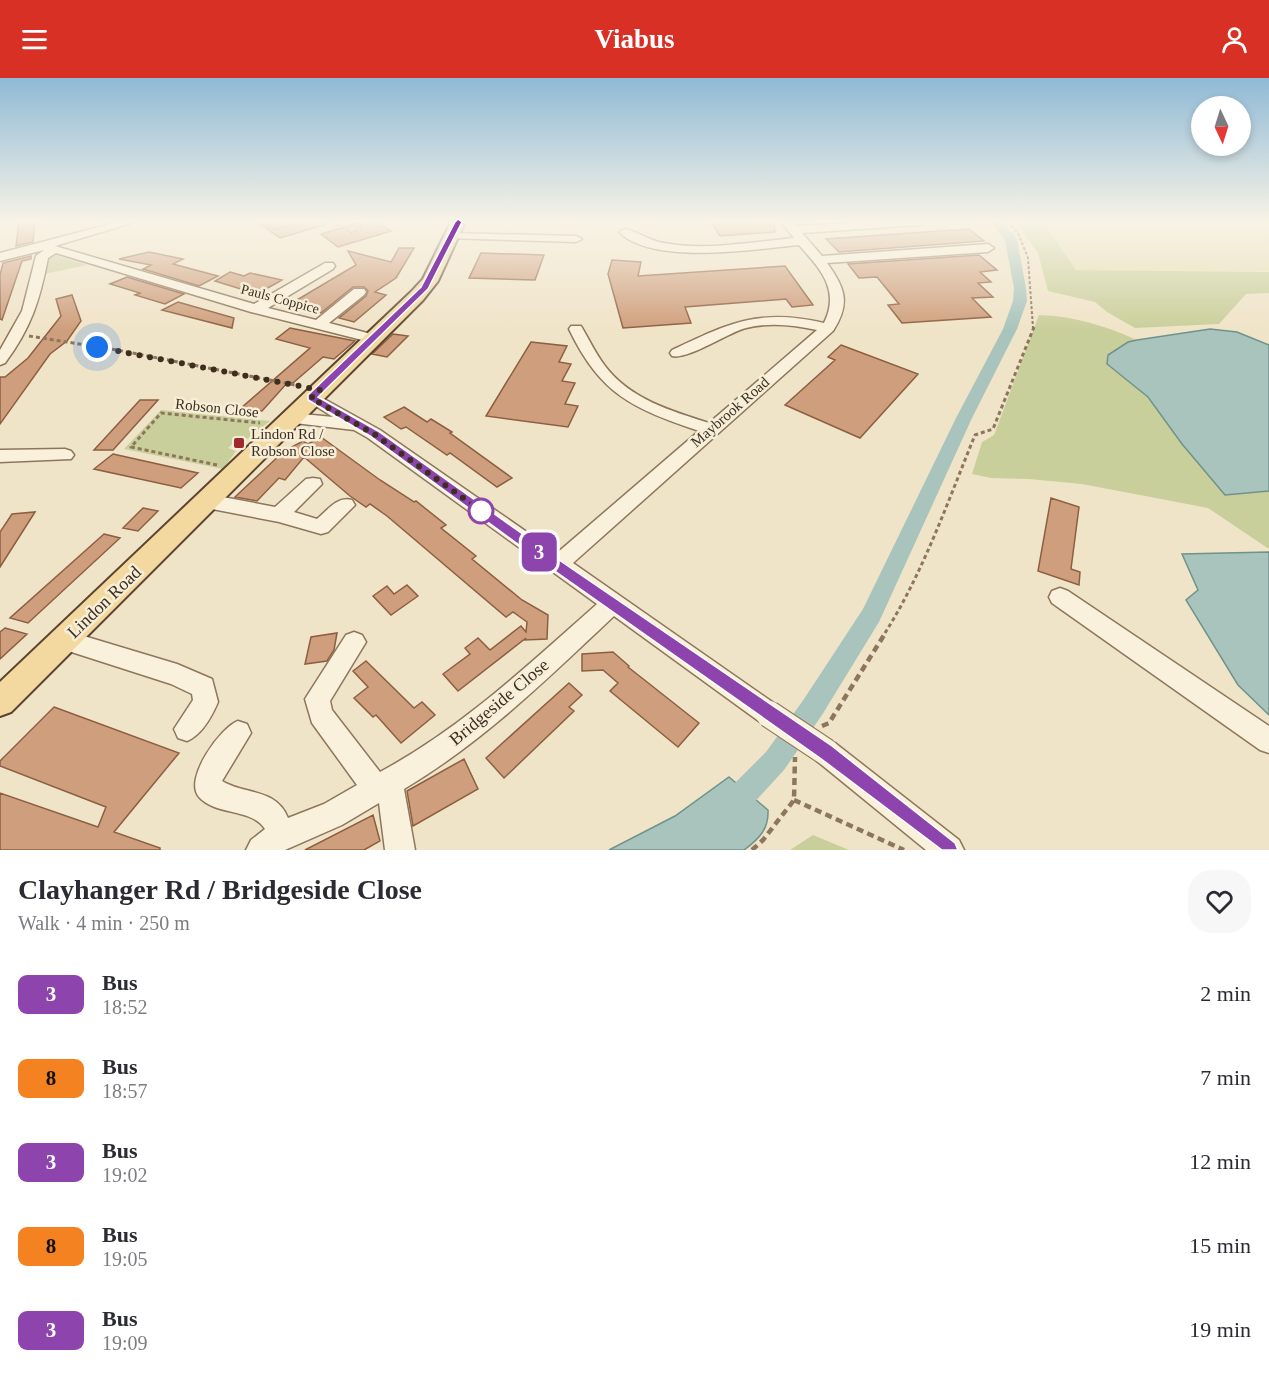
<!DOCTYPE html>
<html lang="en">
<head>
<meta charset="utf-8">
<style>
	body { margin:0; font-family:"Times New Roman",serif; background:#f7f7f7; color:#2b2b33; height:100vh; display:flex; flex-direction:column; font-size:22px; white-space:nowrap }
	* { box-sizing:border-box; margin:0 }
	p { font-size:20px; color:#7c7c81 }
	.icon { flex:none; width:33px; height:33px; fill:none; stroke:currentColor; stroke-width:2; stroke-linecap:round; stroke-linejoin:round }
	.map { position:relative; height:772px; overflow:hidden }
	.details { display:flex; flex-direction:column; background:#fff; flex:1 }
	.details>* { flex:none }
	.badge { padding:0 12px; border-radius:9px; font-size:21px; line-height:39px }
	.needle { width:39px; rotate:176deg }
	.tools { position:absolute; left:1191px; top:18px; display:grid; gap:12px }
	.tools a { display:grid; place-items:center; width:60px; height:60px; border-radius:50%; background:#fff; box-shadow:0 3px 9px #0003; font-size:30px }
	.you { position:absolute; width:30px; height:30px; margin:-15px; border:4px solid #fff; border-radius:50%; background:#1a73e8; box-shadow:0 0 0 9px #1a73e833 }
	.map>.badge { position:absolute; translate:-50% -50%; box-shadow:0 0 0 3px #fff }
	.round { display:grid; place-items:center; flex:none; width:63px; height:63px; border-radius:24px; background:#f7f7f7 }
	.overview { display:flex; align-items:center; justify-content:space-between; height:102px; padding:0 18px }
	h1 { font-size:28px; font-weight:700; line-height:45px }
	ul { padding:0; list-style:none }
	li { display:flex; align-items:center; gap:18px; height:84px; padding:0 18px }
	li div { flex:1 }
	li b { display:block; font-size:22px }
	li em { font-style:normal }
	li .badge { min-width:66px; font-weight:700; text-align:center }
	header { display:flex; justify-content:space-between; align-items:center; height:78px; padding:0 18px; background:#d93025; color:#fff; font-size:27px; font-weight:700 }
	.map>svg:first-child { display:block }
</style>
</head>
<body>
<header><svg class="icon" aria-label="menu" viewBox="0 0 24 24"><path d="M4 6h16M4 12h16M4 18h16"/></svg>Viabus<svg class="icon" aria-label="person" viewBox="0 0 24 24"><circle cx="12" cy="8" r="4"/><path d="M4 21q1-7 8-7t8 7"/></svg></header>
<div class="map">
<svg width="1269" height="772" viewBox="0 0 1269 772">
	<rect width="100%" height="100%" fill="#f0e4c8"/>
	<path fill="#e6deb5" d="M1043 144H1269V193L1076 192Z"/>
	<path fill="#c9cf9b" d="M1016 144H1043L1076 192 1269 194V215L1246 216 1219 246 1135 250 1107 234 1095 224 1048 213 1038 175Z
		M56 177 88 187 44 196 48 180Z
		M1039 237C1074 238 1106 248 1137 262L1128 264 1107 287 1148 319 1182 366 1225 417 1269 413V471L1208 430 1082 406 1029 401 991 400 972 396 982 364 994 357Z
		M161 332 270 343 248 361 239 360 228 370 236 373 223 391 124 371Z
		M813 757 849 772H790Z"/>
	<path fill="#a9c4bc" stroke="#6f938a" stroke-width="1.5" d="M1210 251 1237 254 1269 267V413L1225 417 1182 366 1148 319 1107 286 1108 277 1128 264 1137 262Z
		M1269 474V637L1238 607 1186 522 1198 512 1182 476Z
		M729 699 768 732C769 751 759 761 744 772H609L675 738Z"/>
	<g fill="none" stroke-linecap="round" stroke-linejoin="round">
		<path fill="#a9c4bc" fill-rule="evenodd" d="M991 144H1002L1017 161 1026 210 1027 223 1017 251 972 340 879 544 822 637 784 692 740 740 730 744 720 740 716 730 720 720 766 674 804 621 863 531 956 340 1003 251 1013 223 1014 210 1005 162Z"/>
	</g>
	<path fill="#cf9f7d" stroke="#8d5f41" stroke-width="1.5" d="M19 144H35L33 164 16 168Z
		M257 144H324V147L280 160Z
		M361 144H376L391 153 338 169 321 156Z
		M711 144H774L775 154 720 158Z
		M969 151 984 163 839 174 826 161Z
		M399 170H414L396 200 375 214 386 217 354 244 339 240 366 218 368 213 364 209H353L321 235 290 226 356 187 348 173 391 184Z
		M149 174 183 181 173 186 218 198 199 208 143 191 151 187 119 181Z
		M481 175 544 177 535 202 469 200Z
		M979 177 997 192 980 194 991 204 978 205 993 219 972 220 991 239 902 245 888 227 899 226 877 199 859 200 848 186Z
		M31 178V181L22 183 2 242 0 241V197L3 185Z
		M612 182 641 184 638 198 785 188 813 227 792 229 786 221 685 229 691 245 623 250 608 196Z
		M230 194 244 198 250 195 282 202 257 216 215 203Z
		M127 199 184 216 165 226 135 217 140 215 110 206Z
		M72 217 81 243 67 263 50 276 0 346V299H5L28 280 61 238 56 221Z
		M178 224 234 240 232 250 162 232Z
		M290 250 355 263 334 281 323 279 293 305 288 304 262 333 240 331 310 270 276 261Z
		M393 256 408 258 387 279 372 276Z
		M531 264 567 268 559 284 571 286 562 303 575 305 565 326 578 328 568 349 486 338Z
		M841 267 918 296 860 360 785 327 835 282 828 279Z
		M140 322H158L113 372H94Z
		M404 329 427 344 431 341 452 354 450 355 512 400 497 409 450 375 447 377 406 349 401 351 384 339Z
		M321 359 380 402 414 424 416 423 446 447 441 450 476 478 472 481 522 522 548 537 547 561 525 562 526 560 458 613 443 596 470 576 465 570 478 560 490 572 521 548 526 554 527 544 513 534 506 539 387 438 370 426 366 429 350 418 304 379 285 402 279 400 257 423 235 419 284 373 303 363 308 366Z
		M113 376 198 395 181 410 94 391Z
		M1051 420 1079 429 1071 491 1080 494 1079 507 1038 493Z
		M143 430 158 433 138 453 123 450Z
		M35 434 0 489V454L12 436Z
		M104 456 120 460 28 545 10 540Z
		M407 507 418 518 391 537 373 518 387 508 394 516Z
		M5 550 27 556 0 581V554Z
		M337 555 334 572 327 583 305 586 311 559Z
		M613 574 629 588 628 589 699 645 678 669 610 613 618 605 603 592 582 593V576Z
		M366 583 414 630 422 624 435 637 401 665 376 637 373 639 354 620 368 609 353 593Z
		M569 605 582 617 569 629 574 633 504 700 486 680Z
		M54 629 179 675 114 754 160 770V772H0V715L98 749 106 729 0 688V683Z
		M464 681 478 711 413 748 407 713Z
		M373 737 380 763 364 772H305Z"/>
	<g fill="none" stroke-linecap="round" stroke-linejoin="round">
		<defs>
			<path id="minor" d="M118 144H135L55 168 254 226 325 185H333L335 188 333 191 268 230 316 242 354 211H364L366 214 364 217 329 245 379 258 381 261 374 265 251 234 56 175 48 180C40 222 31 250 5 285L0 287V272L22 233 36 178 44 172 0 183V175Z
				M781 144H792L796 148 873 144H926L920 147 802 155 822 178 988 166 994 170 988 174 827 185C845 210 851 225 833 253L573 485 778 628 782 636 778 644 769 648 760 644 614 538C547 601 483 664 404 711L415 772H385L379 725 342 747 285 772H246L251 762 265 751C252 730 216 738 199 719 183 701 221 649 238 643L247 646 251 655 222 703C245 717 276 710 288 740L324 726 357 707 312 645 305 621 346 557 354 554 362 557 366 564 330 623 332 632 380 694C462 650 528 587 597 526L368 360 354 352 286 344 284 340 286 336 292 335 333 339 303 320 311 315 317 317 380 352 557 475 699 353C632 330 601 317 569 251L571 248H581C589 261 595 275 605 288 630 321 671 333 709 345L817 252C794 247 770 244 746 250 727 255 688 282 672 278L670 275 672 272C729 245 759 230 824 245 841 211 819 190 799 167 755 171 653 188 619 154L625 151C639 154 650 163 664 165 707 173 751 164 794 160Z
				M452 155 576 158 582 161 576 164 448 160V156Z
				M65 371 71 373 74 377 71 381 0 384V372Z
				M313 400 320 401 322 406 294 434 317 441C328 432 337 418 352 422L355 427 328 454 321 456 279 444 207 430 200 428 197 423 200 418 207 416 275 429 306 401Z
				M1060 510 1068 513 1269 648V675L1260 672 1052 525 1049 519 1052 513Z
				M64 552 177 586 212 601 218 624C212 638 202 657 187 663L178 660 174 651 193 622 192 616 171 606 56 569 52 562 56 555Z
				M826 661 835 665 959 762 964 772H926L817 683 813 674 817 665Z"/>
			<path id="major" d="M451 144H465L438 203 423 222 11 634 0 638V604L411 214 423 201Z"/>
		</defs>
		<use href="#minor" stroke="#8d765c" stroke-width="3"/>
		<use href="#major" stroke="#5b4430" stroke-width="4"/>
		<path stroke="#8d765c" stroke-width="2" stroke-dasharray="3 2" stroke-linecap="butt" d="M279 144 266 148 275 152 303 144
			M333 144 351 155 361 151 349 144
			M1008 144 1018 155 1028 180 1033 250"/>
		<path stroke="#8d765c" stroke-width="3" stroke-dasharray="4 3" stroke-linecap="butt" d="M29 258 117 272 300 308
			M217 387 131 369 161 335 260 345
			M885 555C923 495 948 423 975 357L993 351 1034 249"/>
		<path stroke="#8d765c" stroke-width="4.5" stroke-dasharray="7 4.5" stroke-linecap="butt" d="M822 648 829 645 886 554
			M794 722 904 772
			M752 772 763 762 794 722 795 679"/>
		<use href="#minor" fill="#faf1dc" fill-rule="evenodd"/>
		<use href="#major" fill="#f3d9a0" fill-rule="evenodd"/>
		<defs>
			<path id="minor-bridge" d="M769 636 826 674"/>
		</defs>
		<use href="#minor-bridge" stroke="#8d765c" stroke-width="28" stroke-linecap="butt"/>
		<use href="#minor-bridge" stroke="#faf1dc" stroke-width="26"/>
	</g>
	<linearGradient id="sky" x2="0" y2="1"><stop stop-color="#8fbad6"/><stop offset="0.57" stop-color="#f8f3e6"/><stop offset="1" stop-color="#f8f3e6" stop-opacity="0"/></linearGradient>
	<rect width="1269" height="252" fill="url(#sky)"/>
	<path fill="#8e44ad" stroke="#fff" stroke-width="1.5" d="M458 141 462 144 428 211 318 319 378 353 562 484 832 668 955 765 958 772H942L820 680 552 491 370 358 308 322V317L421 209 455 144Z"/>
	<g fill="none" stroke-linecap="round" stroke-linejoin="round">
		<path stroke="#3d2e20" stroke-width="6" stroke-dasharray="0 10.8" d="M97 269 320 312 311 320 374 356 484 435 481 433"/>
	</g>
	<rect fill="#9e2a2b" stroke="#f7eed8" stroke-width="2" x="233" y="359" width="12" height="12" rx="3"/>
	<circle fill="#fff" stroke="#8e44ad" stroke-width="3" cx="481" cy="433" r="12"/>
	<g text-anchor="middle" dominant-baseline="central" stroke-width="5" stroke-linejoin="round" paint-order="stroke">
		<g font-size="14" fill="#3d2e20" stroke="#f7eed8">
			<text transform="translate(280 221) rotate(15)">Pauls Coppice</text>
		</g>
		<g font-size="15" fill="#3d2e20" stroke="#f7eed8">
			<text transform="translate(217 330) rotate(6)">Robson Close</text>
			<text transform="translate(730 334) rotate(-41)">Maybrook Road</text>
		</g>
		<g font-size="15" fill="#3d2e20" stroke="#f7eed8" text-anchor="start">
			<text x="251" y="356">Lindon Rd /<tspan x="251" dy="17">Robson Close</tspan></text>
		</g>
		<g font-size="18" fill="#3d2e20" stroke="#f7eed8">
			<text transform="translate(104 524) rotate(-44)">Lindon Road</text>
			<text transform="translate(499 624) rotate(-40)">Bridgeside Close</text>
		</g>
	</g>
</svg>
<div class="tools">
<a><svg class="needle" viewBox="-14 -14 28 28"><path d="M0-13l5 13h-10z" fill="#e53935"/><path d="M0 13l5-13h-10z" fill="#7c7c81"/></svg></a>
</div>
<div class="you" style="left:97px;top:269px"></div>
<b class="badge" style="left:539px;top:474px;background:#8e44ad;color:#fff">3</b>
</div>
<section class="details">
<div class="overview"><div><h1>Clayhanger Rd / Bridgeside Close</h1><p>Walk · 4 min · 250 m</p></div><a class="round"><svg class="icon" aria-label="heart" viewBox="0 0 24 24"><path d="M12 20l-8-8c-3-5 5-10 8-4 3-6 11-1 8 4z"/></svg></a></div>
<ul>
<li><span class="badge" style="background:#8e44ad;color:#fff">3</span><div><b>Bus</b><p>18:52</p></div><em>2 min</em></li>
<li><span class="badge" style="background:#f58220;color:#111">8</span><div><b>Bus</b><p>18:57</p></div><em>7 min</em></li>
<li><span class="badge" style="background:#8e44ad;color:#fff">3</span><div><b>Bus</b><p>19:02</p></div><em>12 min</em></li>
<li><span class="badge" style="background:#f58220;color:#111">8</span><div><b>Bus</b><p>19:05</p></div><em>15 min</em></li>
<li><span class="badge" style="background:#8e44ad;color:#fff">3</span><div><b>Bus</b><p>19:09</p></div><em>19 min</em></li>
</ul>
</section>
</body>
</html>
